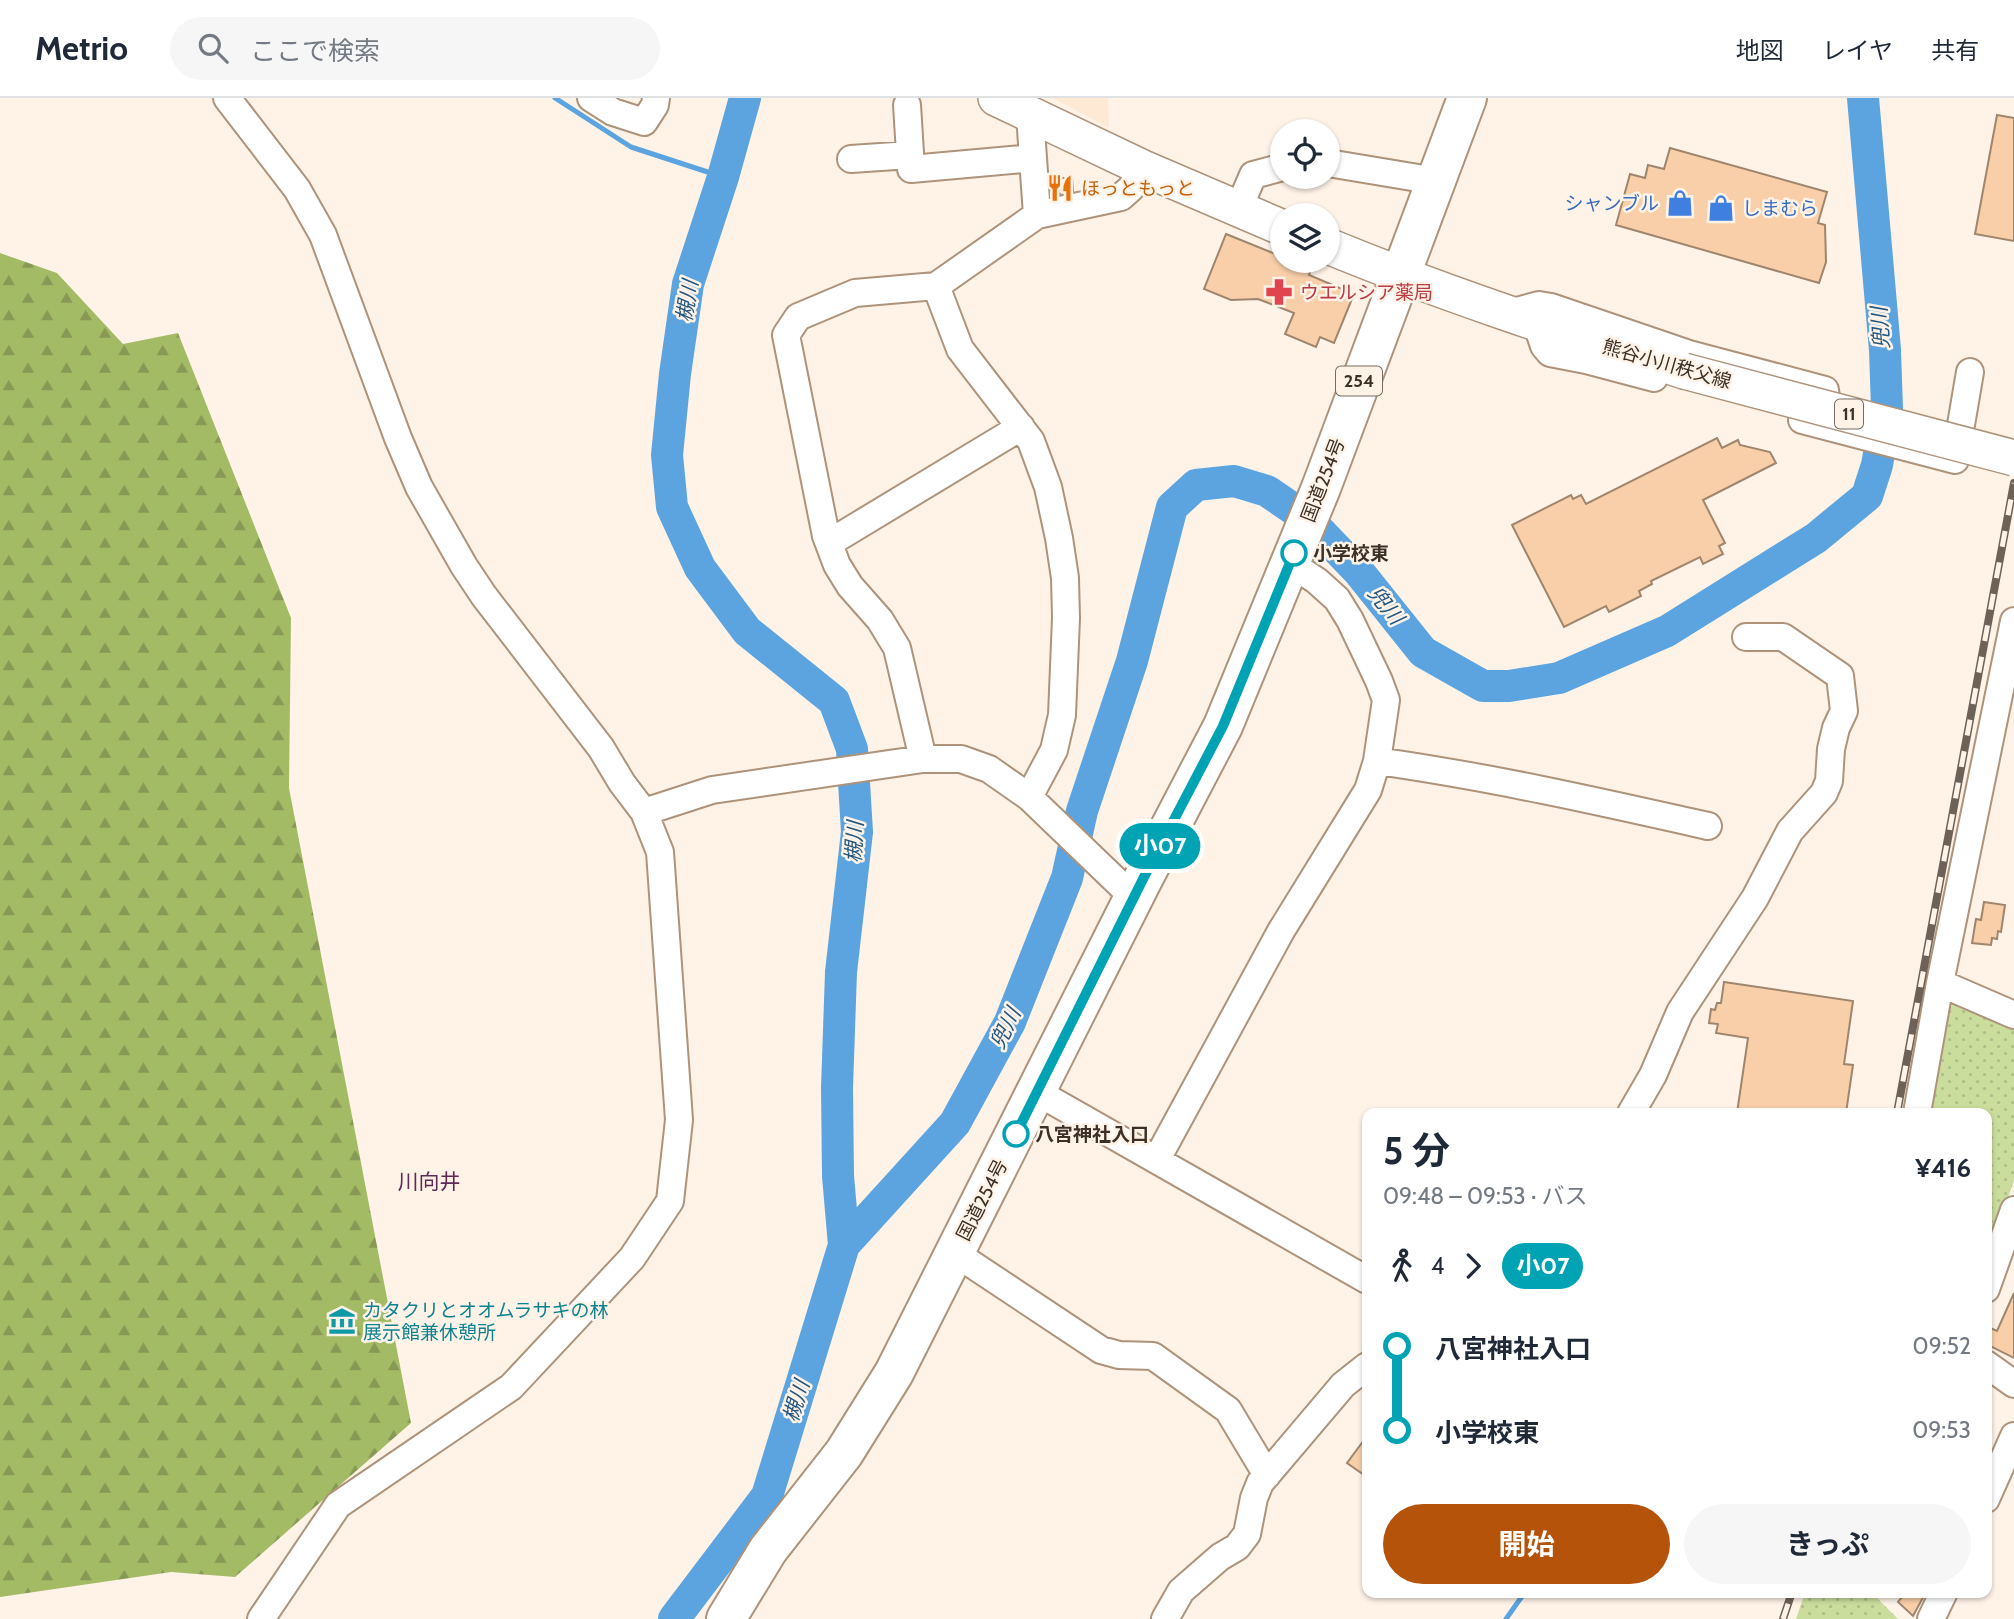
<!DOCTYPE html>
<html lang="ja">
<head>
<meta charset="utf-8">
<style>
	body { margin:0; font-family:Cabin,"Noto Sans JP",sans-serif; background:#f6f6f7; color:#1f2937; height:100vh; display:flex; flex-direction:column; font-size:26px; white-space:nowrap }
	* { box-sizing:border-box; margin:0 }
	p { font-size:23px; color:#747a83 }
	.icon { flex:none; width:38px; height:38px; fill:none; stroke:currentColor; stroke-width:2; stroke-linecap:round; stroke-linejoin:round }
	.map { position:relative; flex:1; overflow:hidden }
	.details { position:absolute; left:1362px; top:1010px; width:630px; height:490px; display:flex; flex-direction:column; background:#fff; border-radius:14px; box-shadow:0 2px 5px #0004 }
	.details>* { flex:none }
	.badge { padding:0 14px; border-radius:23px; font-size:24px; line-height:46px }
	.controls { position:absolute; left:1270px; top:21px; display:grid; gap:14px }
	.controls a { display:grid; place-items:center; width:70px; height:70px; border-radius:50%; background:#fff; box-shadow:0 2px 5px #0004; font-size:35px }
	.map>.badge { position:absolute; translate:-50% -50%; box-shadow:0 0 0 4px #fff }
	.legs { display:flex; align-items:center; gap:10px; height:77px; padding:0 21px; font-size:23px }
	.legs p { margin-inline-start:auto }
	.overview { display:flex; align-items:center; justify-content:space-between; height:119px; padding:0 21px }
	h1 { font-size:38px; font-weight:700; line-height:52px }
	.primary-button { display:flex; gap:14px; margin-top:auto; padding:14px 21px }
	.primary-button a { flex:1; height:80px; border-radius:42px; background:#b45309; color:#fff; font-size:28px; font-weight:700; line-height:80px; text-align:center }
	.primary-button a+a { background:#f6f6f7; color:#1f2937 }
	ul { padding:0 21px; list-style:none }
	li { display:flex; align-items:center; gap:24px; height:84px; font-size:26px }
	li i { display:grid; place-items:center; width:10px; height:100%; margin:0 9px; background:currentColor }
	li i::after { content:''; width:18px; height:18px; margin:-9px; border:5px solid; border-radius:50%; background:#fff }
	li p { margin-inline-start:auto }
	li:first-child i { background:linear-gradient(#0000 50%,currentColor 0) }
	li:last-child i { background:linear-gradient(currentColor 50%,#0000 0) }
	header { display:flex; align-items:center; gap:42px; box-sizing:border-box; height:98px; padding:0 35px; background:#fff; border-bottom:2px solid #e0e1e3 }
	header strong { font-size:33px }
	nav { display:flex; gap:38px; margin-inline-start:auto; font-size:24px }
	.search { width:490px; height:63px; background:#f6f6f7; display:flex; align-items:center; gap:18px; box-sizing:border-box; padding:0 24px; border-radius:38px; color:#747a83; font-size:26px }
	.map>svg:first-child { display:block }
</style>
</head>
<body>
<header>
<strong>Metrio</strong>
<div class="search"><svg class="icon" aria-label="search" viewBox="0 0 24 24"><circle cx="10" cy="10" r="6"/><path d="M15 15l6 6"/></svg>ここで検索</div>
<nav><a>地図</a><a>レイヤ</a><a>共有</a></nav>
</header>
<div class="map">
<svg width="2014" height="1521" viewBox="0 0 2014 1521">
	<defs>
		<pattern id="green-dots" width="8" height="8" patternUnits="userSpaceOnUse" patternTransform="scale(1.75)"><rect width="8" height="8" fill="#cadd9d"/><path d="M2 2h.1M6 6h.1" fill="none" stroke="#aebe87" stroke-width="1.8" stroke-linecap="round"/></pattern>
		<pattern id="forest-firs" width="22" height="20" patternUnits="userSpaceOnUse" patternTransform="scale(1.75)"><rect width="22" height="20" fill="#a4bb66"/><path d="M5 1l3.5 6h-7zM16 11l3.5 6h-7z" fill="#879954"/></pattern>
	</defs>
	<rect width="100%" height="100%" fill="#fff3e8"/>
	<path fill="#fee9d5" d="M1053 0H1108L1109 30Z"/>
	<path fill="url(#green-dots)" d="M1958 904 2014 930V1083L1986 1160V1015H1929L1948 910Z
		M1805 1495H1872L1898 1521H1796Z"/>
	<path fill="url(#forest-firs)" d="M0 155 57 175 123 246 178 235 291 520 289 690 411 1325 235 1479 171 1474 0 1499Z"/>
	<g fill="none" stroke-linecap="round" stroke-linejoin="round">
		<path stroke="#5ba4df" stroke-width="5" d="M555 0 631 49 723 79
			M1506 1521 1525 1494"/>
		<path stroke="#5ba4df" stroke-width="32" d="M844 1147 955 1025 1010 924 1067 780 1082 713 1132 563 1172 409 1196 387 1234 383 1267 393 1308 421 1359 474 1423 554 1483 588H1509L1559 580 1667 533 1816 440 1867 398 1877 367 1887 311 1885 252 1863 0
			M674 1521 767 1398 844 1147 838 1078 837 990 841 874 857 734 852 651 834 603 747 533 700 470 672 409 667 357 675 276 688 186 723 79 745 0"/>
	</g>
	<path fill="#f8cfa9" stroke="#a0856d" stroke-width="2" d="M1997 17 2014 20V143L1975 136Z
		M1670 50 1827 94 1818 125 1825 127 1826 164 1819 185 1616 127 1630 76 1645 80 1648 67 1664 71Z
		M1050 80H1072L1073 93 1051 98Z
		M1226 136 1283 159V163H1291L1311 171 1309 177 1354 196 1334 245 1320 239 1316 249 1285 236 1294 215 1258 201 1231 202 1204 191Z
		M1717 340 1722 350 1738 342 1740 347 1770 354 1776 365 1703 402 1725 445 1719 448 1723 456 1703 466 1700 459 1651 483 1652 486 1639 493 1641 498 1609 514 1606 508 1564 529 1512 427 1571 397 1573 401 1581 397 1586 406Z
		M1984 804 2005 807 2001 834 1998 833 1997 841 1992 840 1991 847 1972 845 1976 821 1981 822Z
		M1724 884 1853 903 1844 966 1853 967 1846 1015H1737L1748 940 1716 935 1718 926 1709 925 1711 911 1715 912 1717 905H1721Z
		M2014 1195V1260L1986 1246V1228L1997 1233Z
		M1367 1338V1379L1347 1365Z
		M1906 1494H1926L1913 1518 1898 1504Z"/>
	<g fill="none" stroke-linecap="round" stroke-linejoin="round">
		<defs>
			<path id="minor" d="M227 0 297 91 323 137 398 340 419 389 464 468 484 498 601 650 622 685 644 714 660 754 679 1022 670 1103 632 1160 511 1289 338 1407 261 1521
				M591 0 613 14 644 24 655 7 656 0
				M907 7 911 71 1033 60
				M1030 17 1037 117
				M851 61 910 57
				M1328 65 1436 83
				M1238 112 1253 77 1283 69
				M936 188 960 251 1031 343 1048 389 1059 440 1065 480 1066 520 1062 617 1054 652 1029 699
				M1506 216 1539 207 1551 209 1689 256 1825 292 1830 328
				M1537 227 1544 248 1550 255 1586 262 1654 280
				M1802 322 1955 362 1970 274
				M829 445 1021 329
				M923 661 897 550 880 522 850 488 837 467 826 438 786 237 798 219 855 195 936 188 1037 117 1121 99 1131 90 1143 70
				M1377 663C1490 679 1597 703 1708 728
				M644 714 712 692 923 661H961L989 671 1029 699 1134 800
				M1940 885 2014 917
				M1037 994 1367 1182
				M1631 1015 1653 977 1680 914 1755 800 1790 733 1824 695 1829 683 1831 651 1836 630 1844 613 1840 578 1783 539H1746
				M1917 1015 1940 885 2014 523
				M1157 1061 1281 833 1368 692 1377 663 1386 602 1379 583 1350 522 1337 501 1317 483 1290 465
				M955 1155 1101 1252 1119 1257 1153 1258 1228 1312 1267 1377
				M1986 1191 2014 1112
				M1986 1266 2014 1286
				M1986 1401 2014 1338
				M1165 1521 1181 1493 1220 1459 1237 1449 1247 1436 1254 1400 1260 1385 1343 1287 1367 1268
				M1931 1521 1944 1494"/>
			<path id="major" d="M996 0 1143 70 1283 130
				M1328 148C1445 196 1564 235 1684 273"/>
			<path id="highway" d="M726 1521 768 1452 844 1355 894 1275 1143 781 1223 628 1321 390 1467 0"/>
		</defs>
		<use href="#minor" stroke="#ae937a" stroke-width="30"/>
		<use href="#major" stroke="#ae937a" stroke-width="38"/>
		<use href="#highway" stroke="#ae937a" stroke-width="42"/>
		<use href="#minor" stroke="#fff" stroke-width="26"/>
		<use href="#major" stroke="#fff" stroke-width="35"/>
		<use href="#highway" stroke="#fff" stroke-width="38"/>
		<defs>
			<path id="rail" d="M1897 1015 2014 385
				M1783 1521 1792 1494"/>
		</defs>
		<use href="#rail" stroke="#6e6258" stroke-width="8"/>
		<use href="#rail" stroke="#fff3e8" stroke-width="5" stroke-dasharray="16" stroke-linecap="butt"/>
		<defs>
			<path id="major-bridge" d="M1684 273 2014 360"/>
		</defs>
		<use href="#major-bridge" stroke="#ae937a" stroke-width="38" stroke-linecap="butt"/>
		<use href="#major-bridge" stroke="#fff" stroke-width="35"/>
	</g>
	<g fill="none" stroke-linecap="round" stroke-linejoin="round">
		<defs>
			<path id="line-1" d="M1016 1036 1143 781 1223 628 1294 455"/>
		</defs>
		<use href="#line-1" stroke="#fff" stroke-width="16"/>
		<use href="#line-1" stroke="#00a3b4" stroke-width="10"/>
	</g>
	<defs>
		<symbol id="restaurant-bare" viewBox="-9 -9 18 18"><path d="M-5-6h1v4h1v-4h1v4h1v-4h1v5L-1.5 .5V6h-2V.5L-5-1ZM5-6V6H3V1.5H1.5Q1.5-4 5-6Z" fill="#e8710a" stroke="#fff3e8" stroke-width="2.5" paint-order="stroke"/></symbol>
		<symbol id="shop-bare" viewBox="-9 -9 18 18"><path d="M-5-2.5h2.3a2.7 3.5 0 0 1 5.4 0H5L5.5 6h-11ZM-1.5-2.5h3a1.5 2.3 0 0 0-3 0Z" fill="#3f7fe0" stroke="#fff3e8" stroke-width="2.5" paint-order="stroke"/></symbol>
		<symbol id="pharmacy-bare" viewBox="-9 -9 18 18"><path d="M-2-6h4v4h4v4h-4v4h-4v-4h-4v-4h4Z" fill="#e0444e" stroke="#fff3e8" stroke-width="2.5" paint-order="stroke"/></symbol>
		<symbol id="museum-bare" viewBox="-9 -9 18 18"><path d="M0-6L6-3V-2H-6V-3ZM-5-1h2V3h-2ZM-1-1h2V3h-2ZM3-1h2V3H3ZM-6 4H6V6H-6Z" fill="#0f9aa8" stroke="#fff3e8" stroke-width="2.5" paint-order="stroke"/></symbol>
	</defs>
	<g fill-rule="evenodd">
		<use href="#restaurant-bare" x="1041" y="71" width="38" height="38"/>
		<use href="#shop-bare" x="1661" y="86" width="38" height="38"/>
		<use href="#shop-bare" x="1702" y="91" width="38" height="38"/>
		<use href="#pharmacy-bare" x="1260" y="175" width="38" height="38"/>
		<use href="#museum-bare" x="323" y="1204" width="38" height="38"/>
	</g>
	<g fill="#fff" stroke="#00a3b4" stroke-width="3.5">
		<circle cx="1294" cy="455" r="12"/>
		<circle cx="1016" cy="1036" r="12"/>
	</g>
	<g text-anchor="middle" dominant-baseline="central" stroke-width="5" stroke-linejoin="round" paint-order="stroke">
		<g fill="#fff3e8" stroke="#776b61" stroke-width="2">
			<rect x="1336" y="268.5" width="46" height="29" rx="5"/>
			<rect x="1835" y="301.5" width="28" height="29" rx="5"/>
		</g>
		<g font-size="18" font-weight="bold" fill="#3d3127">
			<text x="1359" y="283">254</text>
			<text x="1849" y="316">11</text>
		</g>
		<g font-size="19" fill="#c56008" stroke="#fff3e8" text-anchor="start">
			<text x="1081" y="90">ほっともっと</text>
		</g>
		<g font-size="19" fill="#366cbe" stroke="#fff3e8" text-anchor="end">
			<text x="1659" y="105">シャンブル</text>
			<text x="1742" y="110" text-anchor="start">しまむら</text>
		</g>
		<g font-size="19" fill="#be3a42" stroke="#fff3e8" text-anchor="start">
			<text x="1300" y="194">ウエルシア薬局</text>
		</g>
		<g font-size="19" fill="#3d3127" stroke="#fff3e8">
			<text transform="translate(1667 266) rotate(16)">熊谷小川秩父線</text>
			<text transform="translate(1323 382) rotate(-69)">国道254号</text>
			<text transform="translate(982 1102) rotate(-63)">国道254号</text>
		</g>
		<g font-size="19" font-weight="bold" fill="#3d3127" stroke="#fff3e8" text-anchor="start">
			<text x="1313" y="455">小学校東</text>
			<text x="1035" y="1036">八宮神社入口</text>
		</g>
		<g font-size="19" fill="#0d838f" stroke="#fff3e8" text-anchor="start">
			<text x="363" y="1212">カタクリとオオムラサキの林<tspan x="363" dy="22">展示館兼休憩所</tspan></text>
		</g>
		<g font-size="21" font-style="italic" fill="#235780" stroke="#fff3e8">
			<text transform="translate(687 203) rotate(-81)">槻川</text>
			<text transform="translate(1880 230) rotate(-94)">兜川</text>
			<text transform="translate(1386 507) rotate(51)">兜川</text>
			<text transform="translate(854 744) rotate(-87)">槻川</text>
			<text transform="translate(1005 930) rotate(-64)">兜川</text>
			<text transform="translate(796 1303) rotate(-73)">槻川</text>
		</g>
		<g font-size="21" fill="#5f2855" stroke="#fff3e8">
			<text x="429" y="1083">川向井</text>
		</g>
	</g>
</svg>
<div class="controls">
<a><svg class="icon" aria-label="locate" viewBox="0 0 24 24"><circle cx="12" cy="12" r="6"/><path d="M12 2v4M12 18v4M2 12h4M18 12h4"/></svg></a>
<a><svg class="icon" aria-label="layers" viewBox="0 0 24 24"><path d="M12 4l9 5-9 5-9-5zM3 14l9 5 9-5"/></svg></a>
</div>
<b class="badge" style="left:1160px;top:748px;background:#00a3b4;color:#fff">小07</b>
<section class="details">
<div class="overview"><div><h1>5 分</h1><p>09:48 – 09:53 · バス</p></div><b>¥416</b></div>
<div class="legs"><svg class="icon" aria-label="walk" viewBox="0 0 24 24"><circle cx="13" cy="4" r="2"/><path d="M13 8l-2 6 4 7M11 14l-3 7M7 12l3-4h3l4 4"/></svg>4<svg class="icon" aria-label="forward" viewBox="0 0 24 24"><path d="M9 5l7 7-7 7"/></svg><b class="badge" style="background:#00a3b4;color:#fff">小07</b></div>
<ul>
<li><i style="color:#00a3b4"></i><b>八宮神社入口</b><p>09:52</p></li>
<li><i style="color:#00a3b4"></i><b>小学校東</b><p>09:53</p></li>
</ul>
<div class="primary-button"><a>開始</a><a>きっぷ</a></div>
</section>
</div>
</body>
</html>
